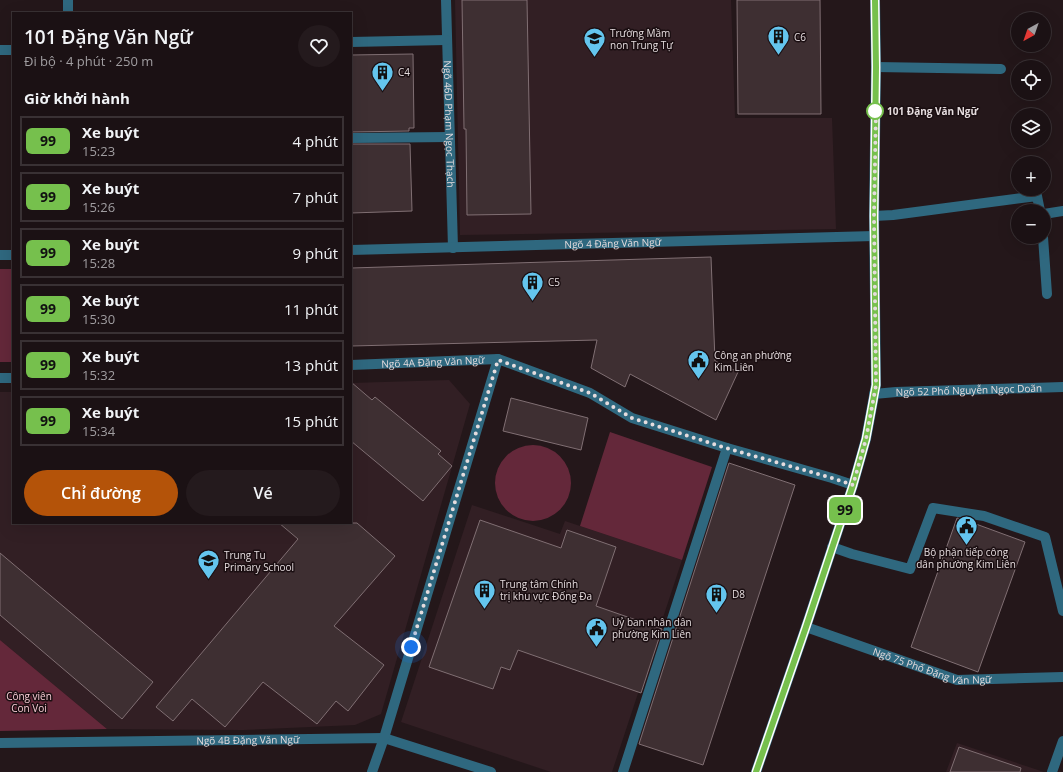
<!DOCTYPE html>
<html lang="vi">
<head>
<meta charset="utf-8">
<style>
	body { margin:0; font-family:"Open Sans",sans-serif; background:#241a1d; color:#f1f3f6; height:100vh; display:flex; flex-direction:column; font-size:15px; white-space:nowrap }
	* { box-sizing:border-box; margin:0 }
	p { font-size:13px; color:#a09da0 }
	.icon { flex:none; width:22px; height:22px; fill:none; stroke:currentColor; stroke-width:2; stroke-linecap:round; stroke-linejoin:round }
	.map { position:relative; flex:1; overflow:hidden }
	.drawer { position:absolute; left:12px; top:12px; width:340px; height:512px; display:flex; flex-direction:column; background:#1b1114; border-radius:0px; box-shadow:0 4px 16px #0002,0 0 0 1px #393134 }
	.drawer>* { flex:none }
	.badge { padding:0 8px; border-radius:6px; font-size:14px; line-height:26px }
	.needle { width:26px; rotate:220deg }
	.fabs { position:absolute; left:1011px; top:12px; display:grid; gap:8px }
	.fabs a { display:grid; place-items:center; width:40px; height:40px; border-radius:50%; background:#1b1114; box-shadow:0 4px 16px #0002,0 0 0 1px #393134; font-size:20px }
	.you { position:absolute; width:20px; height:20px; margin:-10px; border:3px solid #fff; border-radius:50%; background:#1a73e8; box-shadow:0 0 0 6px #1a73e833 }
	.map>.badge { position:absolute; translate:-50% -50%; box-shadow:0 0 0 2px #fff }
	h2 { padding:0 12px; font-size:15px; line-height:36px }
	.round { display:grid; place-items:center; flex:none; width:42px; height:42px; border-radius:21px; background:#241a1d }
	.head { display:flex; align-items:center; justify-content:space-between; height:68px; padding:0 12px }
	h1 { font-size:19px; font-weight:600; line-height:30px }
	.primary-button { display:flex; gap:8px; margin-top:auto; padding:8px 12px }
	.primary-button a { flex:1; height:46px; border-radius:24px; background:#b45309; color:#fff; font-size:16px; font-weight:600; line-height:46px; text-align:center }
	.primary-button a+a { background:#241a1d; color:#f1f3f6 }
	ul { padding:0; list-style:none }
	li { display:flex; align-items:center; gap:12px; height:50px; margin:0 8px 6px; padding:0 4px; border:2px solid #393134; border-radius:0px }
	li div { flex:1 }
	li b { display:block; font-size:15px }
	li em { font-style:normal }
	li .badge { min-width:44px; font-weight:700; text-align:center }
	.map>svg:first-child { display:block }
</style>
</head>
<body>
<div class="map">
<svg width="1063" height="772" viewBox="0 0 1063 772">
	<rect width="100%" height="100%" fill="#24171a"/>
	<path fill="#321f24" d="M455 0H731L735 118H832L836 229 460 235Z
		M449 380 470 404 381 714 355 725 243 730 107 729 0 640V392H13V523H351V383Z
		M472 505 560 534 565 521 682 560 612 772H551L401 722Z
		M957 743 1044 772H946Z"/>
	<path fill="#64283a" d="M0 269H13V362H0Z
		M610 432 712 467 682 560 580 526Z
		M495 483a38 38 0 1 1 76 0a38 38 0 1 1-76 0Z
		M0 640 107 729 0 731Z"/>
	<path fill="#3e2f32" stroke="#806f73" d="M462 0H527L531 214 467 215 466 129H464Z
		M737 0H820L821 114H738Z
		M413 54 414 128H409V131L351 132V55Z
		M351 144H410L412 211 351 213Z
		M711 257 715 361 738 372 716 420 630 374 625 387 591 368 597 340 351 346V268Z
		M351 382 372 400 375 397 441 451 438 454 452 466 423 501 351 441Z
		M511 398 588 418 581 450 503 431Z
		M729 463 795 485 703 765 639 744Z
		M957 518 965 520 1025 542 978 672 911 647Z
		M480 520 561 548 567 530 616 547 596 606 662 629 641 693 518 650 510 670 501 667 493 689 429 667Z
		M279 523H357L395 556 334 626 384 665 348 711 336 701 317 724 263 682 225 727 192 699 173 721 156 707 298 539Z
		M0 553 153 682 122 719 0 615Z
		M959 747 1021 768 1020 772H950Z"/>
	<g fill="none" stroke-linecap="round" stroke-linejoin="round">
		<g stroke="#2f687f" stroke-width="10">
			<path d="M68 0V13"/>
			<path id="s1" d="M446 0 453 248"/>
			<path d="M351 42 446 40"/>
			<path d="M0 50H13"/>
			<path d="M876 67 1001 69"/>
			<path d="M351 138 449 137"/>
			<path d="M1044 214 1063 211"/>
			<path d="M874 216 893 215 1037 196 1040 211"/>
			<path d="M1043 237 1047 294"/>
			<path id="s2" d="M351 250 874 236"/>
			<path d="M0 255H13"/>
			<path id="s3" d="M351 365 498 359 590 393 632 418 727 448 832 478 853 485"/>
			<path d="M0 378H13"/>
			<path id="s4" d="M874 394 896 392 1063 387"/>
			<path d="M832 547 852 554 910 569 933 508 984 516 1045 537 1063 611"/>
			<path id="s5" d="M806 627 957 680 1063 677"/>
			<path id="s6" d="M0 743 384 738 491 772"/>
			<path d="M372 772 384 738 498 359"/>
			<path d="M623 772 727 448"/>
			<path d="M756 772 806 627 853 485 866 439 876 385 874 216 876 67 875 0"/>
			<path d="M1052 772 1063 741"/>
		</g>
	</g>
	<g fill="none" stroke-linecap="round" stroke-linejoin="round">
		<defs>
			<path id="line" d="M756 772 806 627 853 485 866 439 876 385 874 216 876 67 875 0"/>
		</defs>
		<use href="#line" stroke="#fff" stroke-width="9"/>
		<use href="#line" stroke="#76c04d" stroke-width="6"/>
		<path stroke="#e5dcde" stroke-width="4" stroke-dasharray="0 7.2" d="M411 647 498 360 590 393 632 418 726 448 832 478 853 485 866 439 876 385 874 216 876 109 875 111"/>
	</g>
	<defs>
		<symbol id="building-pin" viewBox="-11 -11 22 30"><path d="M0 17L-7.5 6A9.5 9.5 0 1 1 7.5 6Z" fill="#64c5ee" stroke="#1a0e11"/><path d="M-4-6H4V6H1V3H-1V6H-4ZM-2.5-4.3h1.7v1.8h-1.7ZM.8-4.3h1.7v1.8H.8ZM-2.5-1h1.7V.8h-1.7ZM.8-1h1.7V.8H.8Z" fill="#111"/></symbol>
		<symbol id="school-pin" viewBox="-11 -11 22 30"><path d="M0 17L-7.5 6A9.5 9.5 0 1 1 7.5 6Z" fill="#64c5ee" stroke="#1a0e11"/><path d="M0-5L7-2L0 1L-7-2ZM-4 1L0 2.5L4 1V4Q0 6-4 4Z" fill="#111"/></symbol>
		<symbol id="civic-pin" viewBox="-11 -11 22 30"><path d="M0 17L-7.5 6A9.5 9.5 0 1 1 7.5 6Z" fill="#64c5ee" stroke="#1a0e11"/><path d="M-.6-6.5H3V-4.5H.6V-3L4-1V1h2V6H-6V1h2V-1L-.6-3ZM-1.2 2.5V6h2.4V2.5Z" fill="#111"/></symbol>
	</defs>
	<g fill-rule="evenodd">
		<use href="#building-pin" x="766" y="24" width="25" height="34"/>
		<use href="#school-pin" x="582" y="26" width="25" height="34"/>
		<use href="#building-pin" x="370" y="60" width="25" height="34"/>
		<use href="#building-pin" x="520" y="270" width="25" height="34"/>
		<use href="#civic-pin" x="686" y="348" width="25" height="34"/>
		<use href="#civic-pin" x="954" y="514" width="25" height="34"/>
		<use href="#school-pin" x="196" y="548" width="25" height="34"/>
		<use href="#building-pin" x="472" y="578" width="25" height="34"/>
		<use href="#building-pin" x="704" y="582" width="25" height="34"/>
		<use href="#civic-pin" x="584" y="616" width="25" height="34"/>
	</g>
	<circle fill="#fff" stroke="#76c04d" stroke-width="2" cx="875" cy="111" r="8"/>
	<g text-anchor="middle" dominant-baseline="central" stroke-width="3" stroke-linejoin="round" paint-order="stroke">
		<g font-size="10" fill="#e5dcde" stroke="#1a0e11" text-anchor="start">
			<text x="610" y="33">Trường Mầm<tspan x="610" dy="12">non Trung Tự</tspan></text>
			<text x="794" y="37">C6</text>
			<text x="398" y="72">C4</text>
			<text x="548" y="282">C5</text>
			<text x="714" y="355">Công an phường<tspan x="714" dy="12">Kim Liên</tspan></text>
			<text x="966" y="552" text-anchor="middle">Bộ phận tiếp công<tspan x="966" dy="12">dân phường Kim Liên</tspan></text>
			<text x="224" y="555">Trung Tu<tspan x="224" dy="12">Primary School</tspan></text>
			<text x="500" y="584">Trung tâm Chính<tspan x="500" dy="12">trị khu vực Đống Đa</tspan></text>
			<text x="732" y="594">D8</text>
			<text x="612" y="622">Uỷ ban nhân dân<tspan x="612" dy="12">phường Kim Liên</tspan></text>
		</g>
		<g font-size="10" font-weight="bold" fill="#e5dcde" stroke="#1a0e11" text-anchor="start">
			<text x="887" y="111">101 Đặng Văn Ngữ</text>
		</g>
		<g font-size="10" fill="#e5dcde" stroke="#1a0e11">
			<text stroke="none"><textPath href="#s1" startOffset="124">Ngõ 46D Phạm Ngọc Thạch</textPath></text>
			<text stroke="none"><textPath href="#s2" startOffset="262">Ngõ 4 Đặng Văn Ngữ</textPath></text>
			<text stroke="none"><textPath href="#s3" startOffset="82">Ngõ 4A Đặng Văn Ngữ</textPath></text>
			<text stroke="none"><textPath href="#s4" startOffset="95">Ngõ 52 Phố Nguyễn Ngọc Doãn</textPath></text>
			<text stroke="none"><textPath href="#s5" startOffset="133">Ngõ 75 Phố Đặng Văn Ngữ</textPath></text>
			<text stroke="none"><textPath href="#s6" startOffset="248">Ngõ 4B Đặng Văn Ngữ</textPath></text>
		</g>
		<g font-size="10" fill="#f8cdd6" stroke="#1a0e11">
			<text x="29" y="696">Công viên<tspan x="29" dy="12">Con Voi</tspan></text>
		</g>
	</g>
</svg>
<div class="fabs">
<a><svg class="needle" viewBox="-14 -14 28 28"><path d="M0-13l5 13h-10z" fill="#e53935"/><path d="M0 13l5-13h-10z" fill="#a09da0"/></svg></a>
<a><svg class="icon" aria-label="locate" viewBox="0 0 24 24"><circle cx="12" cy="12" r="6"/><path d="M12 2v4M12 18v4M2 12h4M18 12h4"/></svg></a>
<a><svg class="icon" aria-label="layers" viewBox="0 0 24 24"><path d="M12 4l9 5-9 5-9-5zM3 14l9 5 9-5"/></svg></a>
<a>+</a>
<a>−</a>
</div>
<div class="you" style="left:411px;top:647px"></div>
<b class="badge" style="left:845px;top:510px;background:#76c04d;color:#111">99</b>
<section class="drawer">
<div class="head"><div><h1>101 Đặng Văn Ngữ</h1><p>Đi bộ · 4 phút · 250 m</p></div><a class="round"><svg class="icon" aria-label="heart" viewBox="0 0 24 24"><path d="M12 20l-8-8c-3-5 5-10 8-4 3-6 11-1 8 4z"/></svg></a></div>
<h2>Giờ khởi hành</h2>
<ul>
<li><span class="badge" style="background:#76c04d;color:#111">99</span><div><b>Xe buýt</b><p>15:23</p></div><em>4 phút</em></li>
<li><span class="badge" style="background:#76c04d;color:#111">99</span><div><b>Xe buýt</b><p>15:26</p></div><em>7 phút</em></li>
<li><span class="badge" style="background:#76c04d;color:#111">99</span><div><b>Xe buýt</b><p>15:28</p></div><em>9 phút</em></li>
<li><span class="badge" style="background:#76c04d;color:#111">99</span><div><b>Xe buýt</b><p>15:30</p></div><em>11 phút</em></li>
<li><span class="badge" style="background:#76c04d;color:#111">99</span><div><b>Xe buýt</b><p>15:32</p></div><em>13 phút</em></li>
<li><span class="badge" style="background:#76c04d;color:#111">99</span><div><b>Xe buýt</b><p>15:34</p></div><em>15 phút</em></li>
</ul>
<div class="primary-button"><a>Chỉ đường</a><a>Vé</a></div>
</section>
</div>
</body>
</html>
